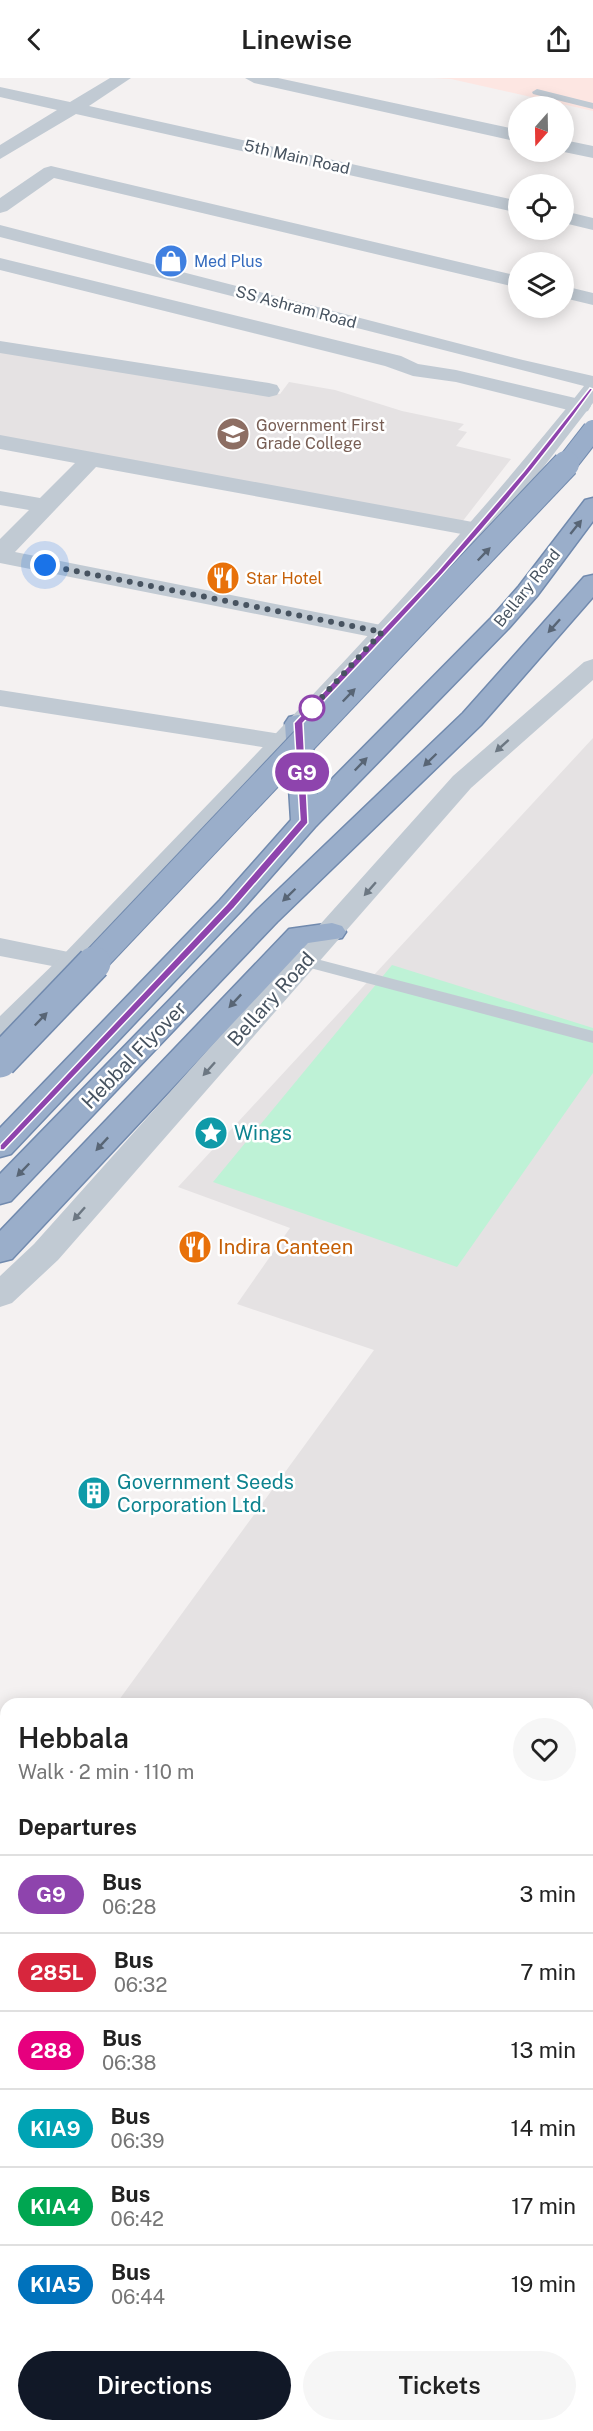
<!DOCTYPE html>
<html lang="en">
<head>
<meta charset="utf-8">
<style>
	body { margin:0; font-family:"Public Sans",sans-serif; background:#f6f6f6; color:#222; height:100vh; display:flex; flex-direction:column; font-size:22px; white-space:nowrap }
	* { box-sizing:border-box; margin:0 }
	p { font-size:20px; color:#767676 }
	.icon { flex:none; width:33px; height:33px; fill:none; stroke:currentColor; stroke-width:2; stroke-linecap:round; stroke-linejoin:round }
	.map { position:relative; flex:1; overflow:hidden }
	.panel { position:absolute; left:0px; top:1620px; width:594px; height:734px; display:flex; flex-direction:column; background:#fff; border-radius:18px 18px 0 0; box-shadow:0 3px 15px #0003 }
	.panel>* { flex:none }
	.badge { padding:0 12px; border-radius:20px; font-size:21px; line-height:39px }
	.needle { width:39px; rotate:200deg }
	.buttons { position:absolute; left:508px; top:18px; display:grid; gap:12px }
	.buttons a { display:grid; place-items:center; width:66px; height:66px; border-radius:50%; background:#fff; box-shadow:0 3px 15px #0003; font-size:30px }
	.you { position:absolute; width:30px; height:30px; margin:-15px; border:4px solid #fff; border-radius:50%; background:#1a73e8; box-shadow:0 0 0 9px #1a73e833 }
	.map>.badge { position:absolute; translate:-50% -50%; box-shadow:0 0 0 3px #fff }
	h2 { padding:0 18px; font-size:22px; line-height:54px }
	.round { display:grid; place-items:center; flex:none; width:63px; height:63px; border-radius:32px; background:#f6f6f6 }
	.head { display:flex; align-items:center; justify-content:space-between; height:102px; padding:0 18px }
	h1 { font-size:28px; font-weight:600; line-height:45px }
	.primary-button { display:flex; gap:12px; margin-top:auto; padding:12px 18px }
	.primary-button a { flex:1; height:69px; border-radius:36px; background:#111827; color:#fff; font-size:24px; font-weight:600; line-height:69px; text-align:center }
	.primary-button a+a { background:#f6f6f6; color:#222 }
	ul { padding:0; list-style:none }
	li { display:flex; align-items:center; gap:18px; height:78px; padding:0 18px; border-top:2px solid #e0e0e0 }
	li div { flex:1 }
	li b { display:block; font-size:22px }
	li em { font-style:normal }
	li .badge { min-width:66px; font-weight:700; text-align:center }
	header { display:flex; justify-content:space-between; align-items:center; height:78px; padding:0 18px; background:#fff; font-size:27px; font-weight:600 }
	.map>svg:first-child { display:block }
</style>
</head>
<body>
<header><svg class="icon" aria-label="back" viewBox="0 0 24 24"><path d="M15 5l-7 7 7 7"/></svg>Linewise<svg class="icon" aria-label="share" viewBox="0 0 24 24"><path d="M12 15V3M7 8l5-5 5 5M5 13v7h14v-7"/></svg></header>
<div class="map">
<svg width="593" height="2353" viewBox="0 0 593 2353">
	<rect width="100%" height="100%" fill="#f4f1f1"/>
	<path fill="#e5e2e3" d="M0 270 280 316 289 304 335 312 402 333 464 346 458 352 467 354 456 368 511 381 462 444 0 358Z
		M593 660V1908L588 1906V1626H116L374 1272 237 1226 290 1150 178 1109Z"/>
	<path fill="#fde6e2" d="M433 0H593V33L451 1Z"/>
	<path fill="#bef2d6" d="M392 887 593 950V995L457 1189 213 1104Z"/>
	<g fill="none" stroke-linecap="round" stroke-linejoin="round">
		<defs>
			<path id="trunk" d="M593 420V443L537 518 509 550 315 749 240 834 11 1076 0 1079V1050L220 822 291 742 285 645 289 639 298 637 307 639 311 645 317 716 491 540 519 508 585 422Z
				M593 497V519L481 647 277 844 11 1123 0 1126V1096L257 832 463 635 584 499Z
				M332 845 342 848 346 854 342 860 308 865 12 1181 0 1184V1153L289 851Z"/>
		</defs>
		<use href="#trunk" stroke="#718aae" stroke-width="3"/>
		<path fill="#c1cad3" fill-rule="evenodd" d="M537 11 593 25V31L533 16 532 14Z
			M305 878 593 953V965L299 887 296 883 299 879Z"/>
		<path fill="#c1cad3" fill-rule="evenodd" d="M110 0H131L89 28 519 123V135L76 36 0 81V67L57 32 0 19V9L70 24Z
			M245 0H278L519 52V64L254 5Z
			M564 62 593 68V80L564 74Z
			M51 88 519 198V210L54 100 7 133 0 135V120L44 90Z
			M564 133 593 140V152L564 145Z
			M0 180 401 278 418 286 456 292 588 323 591 328 588 333 580 335 456 304 413 298 385 288 0 192Z
			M564 208 593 215V227L564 220Z
			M0 263 269 305 277 307 280 312 277 317 269 319 0 275Z
			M0 357 478 445 486 447 490 452 486 457 478 459 96 389 15 474 391 549 394 554 391 559 382 561 0 485V461L29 432 0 427V413L40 420 75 385 0 371Z
			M0 612 281 656 290 658 294 664 290 670 281 672 0 628Z
			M0 860 83 877 88 883 83 889 73 892 0 878Z"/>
		<path fill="#c1cad3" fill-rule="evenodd" d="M0 147 523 282 593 298V325L535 400 450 500 83 889 11 962 0 964V938L63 877C240 691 424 510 584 308L0 159Z
			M593 581V602L471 710 58 1182 12 1225 0 1229V1198L34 1166 453 698 584 584Z
			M0 1698 6 1700V1735L0 1733Z
			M588 1958 593 1960V2000L588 1998Z"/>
		<use href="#trunk" fill="#9aaeca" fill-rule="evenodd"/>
		<defs>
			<path id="rail" d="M0 2212 6 2216
				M207 2348 216 2353"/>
		</defs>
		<use href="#rail" stroke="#b3b6bc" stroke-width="8"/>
		<use href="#rail" stroke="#fff" stroke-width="6" stroke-dasharray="17" stroke-linecap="butt"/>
		<defs>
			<path id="trunk-bridge-far2" d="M565 388 593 352"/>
			<path id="trunk-bridge-far1" d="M92 886 566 386"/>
			<path id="trunk-bridge" d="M0 983 94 885"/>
		</defs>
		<use href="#trunk-bridge-far2" stroke="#718aae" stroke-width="22" stroke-linecap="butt"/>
		<use href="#trunk-bridge-far1" stroke="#718aae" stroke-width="28" stroke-linecap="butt"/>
		<use href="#trunk-bridge" stroke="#718aae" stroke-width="36" stroke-linecap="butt"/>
		<use href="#trunk-bridge-far2" stroke="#9aaeca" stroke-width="20"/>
		<use href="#trunk-bridge-far1" stroke="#9aaeca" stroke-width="26"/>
		<use href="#trunk-bridge" stroke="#9aaeca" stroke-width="33"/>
	</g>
	<defs><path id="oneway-solid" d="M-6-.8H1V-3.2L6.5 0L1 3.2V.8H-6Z" transform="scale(1.5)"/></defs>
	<g fill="#586575">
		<use href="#oneway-solid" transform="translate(576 449) rotate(-51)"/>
		<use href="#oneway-solid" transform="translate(484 476) rotate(-46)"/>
		<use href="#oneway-solid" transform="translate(554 548) rotate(132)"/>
		<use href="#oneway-solid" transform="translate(349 617) rotate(-46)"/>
		<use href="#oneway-solid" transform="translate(430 682) rotate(136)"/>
		<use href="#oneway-solid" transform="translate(361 686) rotate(-46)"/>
		<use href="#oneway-solid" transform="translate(289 817) rotate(136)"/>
		<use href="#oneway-solid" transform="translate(235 923) rotate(133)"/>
		<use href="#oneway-solid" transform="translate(41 941) rotate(-46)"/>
		<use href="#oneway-solid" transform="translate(102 1066) rotate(133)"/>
		<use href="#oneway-solid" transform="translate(23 1092) rotate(134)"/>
	</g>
	<g fill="#6c7782">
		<use href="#oneway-solid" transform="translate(502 668) rotate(138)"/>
		<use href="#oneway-solid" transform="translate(370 811) rotate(131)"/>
		<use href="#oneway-solid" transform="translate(209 991) rotate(132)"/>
		<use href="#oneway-solid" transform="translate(79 1136) rotate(132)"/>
	</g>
	<path fill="#8e44ad" stroke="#fff" stroke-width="1.5" d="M590 310 593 311C508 431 405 538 303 645L308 745 234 830 4 1072H0V1067L227 826 300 742 294 645 438 493 524 393Z"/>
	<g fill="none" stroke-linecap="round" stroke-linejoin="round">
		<path stroke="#475360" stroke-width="6" stroke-dasharray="0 10.8" d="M45 487 382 554 312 630"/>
	</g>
	<defs>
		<symbol id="shop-disc" viewBox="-11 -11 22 22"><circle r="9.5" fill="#3f7fe0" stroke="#fff"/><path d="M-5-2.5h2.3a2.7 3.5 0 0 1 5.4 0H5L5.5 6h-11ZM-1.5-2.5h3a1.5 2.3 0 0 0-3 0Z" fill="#fff"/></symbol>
		<symbol id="university-disc" viewBox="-11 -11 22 22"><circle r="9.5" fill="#8d6e63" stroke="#fff"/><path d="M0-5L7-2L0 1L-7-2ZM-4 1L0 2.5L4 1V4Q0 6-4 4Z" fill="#fff"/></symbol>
		<symbol id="restaurant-disc" viewBox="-11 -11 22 22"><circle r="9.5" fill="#e8710a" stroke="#fff"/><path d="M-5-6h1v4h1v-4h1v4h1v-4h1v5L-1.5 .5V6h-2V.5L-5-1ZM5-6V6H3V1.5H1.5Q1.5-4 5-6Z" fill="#fff"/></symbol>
		<symbol id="sight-disc" viewBox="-11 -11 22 22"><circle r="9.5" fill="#0f9aa8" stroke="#fff"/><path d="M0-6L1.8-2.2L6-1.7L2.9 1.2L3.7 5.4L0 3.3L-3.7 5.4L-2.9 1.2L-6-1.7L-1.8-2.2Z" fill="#fff"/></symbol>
		<symbol id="building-disc" viewBox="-11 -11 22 22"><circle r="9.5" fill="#0f9aa8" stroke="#fff"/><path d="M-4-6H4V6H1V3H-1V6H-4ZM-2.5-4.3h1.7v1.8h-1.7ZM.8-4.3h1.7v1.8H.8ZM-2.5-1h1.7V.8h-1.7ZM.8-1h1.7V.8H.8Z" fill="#fff"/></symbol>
	</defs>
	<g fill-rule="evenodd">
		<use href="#shop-disc" x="152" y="164" width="38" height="38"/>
		<use href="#university-disc" x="214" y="337" width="38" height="38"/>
		<use href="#restaurant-disc" x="204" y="481" width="38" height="38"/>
		<use href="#sight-disc" x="192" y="1036" width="38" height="38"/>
		<use href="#restaurant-disc" x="176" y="1150" width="38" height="38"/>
		<use href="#building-disc" x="75" y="1396" width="38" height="38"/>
	</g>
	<circle fill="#fff" stroke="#8e44ad" stroke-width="3" cx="312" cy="630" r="12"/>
	<g text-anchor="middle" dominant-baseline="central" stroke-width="5" stroke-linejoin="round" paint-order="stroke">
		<g font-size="16" fill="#475360" stroke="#fff">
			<text transform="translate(297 79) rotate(13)">5th Main Road</text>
			<text transform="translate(296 229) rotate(15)">SS Ashram Road</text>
			<text transform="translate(527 510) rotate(-51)">Bellary Road</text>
		</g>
		<g font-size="16" fill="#366cbe" stroke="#fff" text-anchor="start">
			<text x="194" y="183">Med Plus</text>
		</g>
		<g font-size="16" fill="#785e54" stroke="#fff" text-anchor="start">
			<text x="256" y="347">Government First<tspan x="256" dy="18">Grade College</tspan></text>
		</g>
		<g font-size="16" fill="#c56008" stroke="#fff" text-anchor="start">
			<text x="246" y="500">Star Hotel</text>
		</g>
		<g font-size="20" fill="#475360" stroke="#fff">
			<text transform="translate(271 921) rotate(-48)">Bellary Road</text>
			<text transform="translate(134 977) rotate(-46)">Hebbal Flyover</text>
		</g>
		<g font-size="20" fill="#0d838f" stroke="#fff" text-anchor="start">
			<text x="234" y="1055">Wings</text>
			<text x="117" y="1404">Government Seeds<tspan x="117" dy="23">Corporation Ltd.</tspan></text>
		</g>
		<g font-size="20" fill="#c56008" stroke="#fff" text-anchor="start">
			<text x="218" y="1169">Indira Canteen</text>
		</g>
	</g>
</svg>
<div class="buttons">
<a><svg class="needle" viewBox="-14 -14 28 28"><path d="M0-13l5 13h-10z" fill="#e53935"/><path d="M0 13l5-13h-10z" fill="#767676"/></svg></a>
<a><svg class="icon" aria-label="locate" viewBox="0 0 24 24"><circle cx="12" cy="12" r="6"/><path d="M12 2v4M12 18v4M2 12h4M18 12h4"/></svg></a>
<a><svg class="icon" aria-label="layers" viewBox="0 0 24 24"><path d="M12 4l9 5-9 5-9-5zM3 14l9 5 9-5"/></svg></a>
</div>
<div class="you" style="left:45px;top:487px"></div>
<b class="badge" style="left:302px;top:694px;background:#8e44ad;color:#fff">G9</b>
<section class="panel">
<div class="head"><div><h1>Hebbala</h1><p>Walk · 2 min · 110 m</p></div><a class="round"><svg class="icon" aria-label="heart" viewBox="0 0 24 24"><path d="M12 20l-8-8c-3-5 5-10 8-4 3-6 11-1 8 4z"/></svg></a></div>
<h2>Departures</h2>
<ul>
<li><span class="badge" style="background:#8e44ad;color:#fff">G9</span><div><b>Bus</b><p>06:28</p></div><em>3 min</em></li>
<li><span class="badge" style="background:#d7263d;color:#fff">285L</span><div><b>Bus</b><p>06:32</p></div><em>7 min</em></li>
<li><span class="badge" style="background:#e6007e;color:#fff">288</span><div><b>Bus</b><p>06:38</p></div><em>13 min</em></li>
<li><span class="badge" style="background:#00a3b4;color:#fff">KIA9</span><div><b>Bus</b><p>06:39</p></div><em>14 min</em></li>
<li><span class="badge" style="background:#00a651;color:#fff">KIA4</span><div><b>Bus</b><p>06:42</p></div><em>17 min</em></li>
<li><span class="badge" style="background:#0072bc;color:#fff">KIA5</span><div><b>Bus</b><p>06:44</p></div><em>19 min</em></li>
</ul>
<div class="primary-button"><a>Directions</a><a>Tickets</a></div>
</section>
</div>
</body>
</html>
